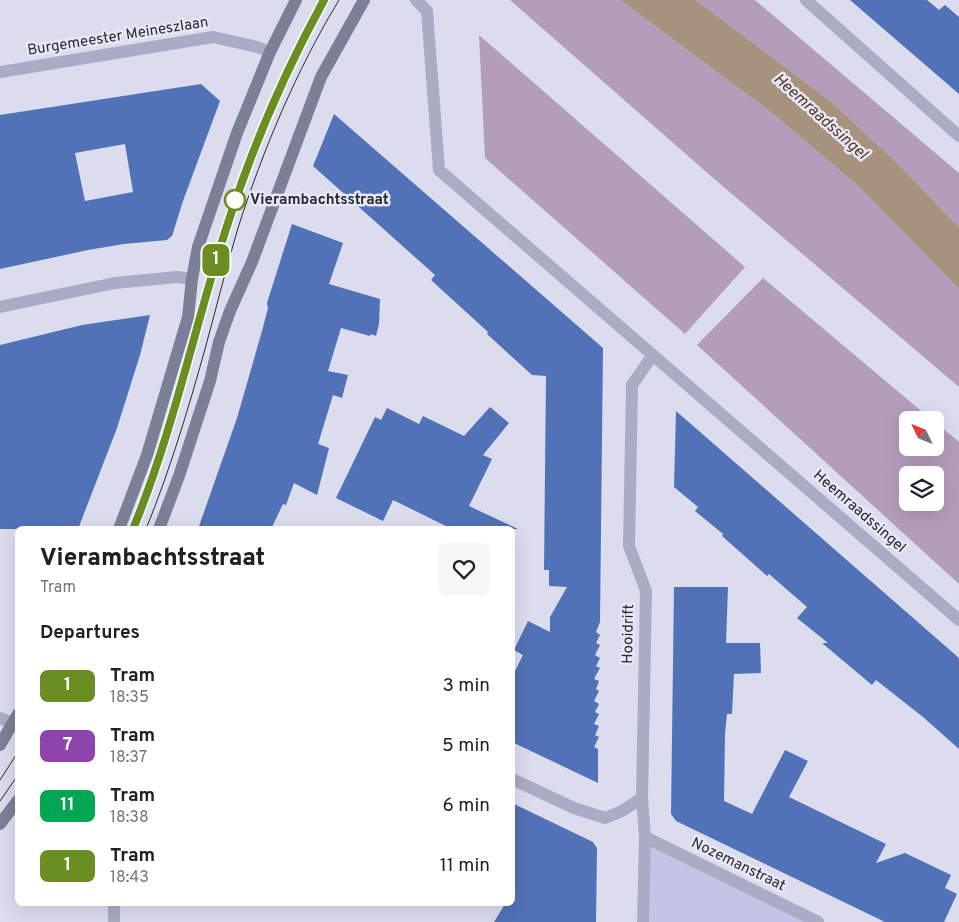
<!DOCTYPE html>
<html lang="en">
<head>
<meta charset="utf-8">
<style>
	body { margin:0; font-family:Overpass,sans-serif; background:#f6f6f6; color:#202124; height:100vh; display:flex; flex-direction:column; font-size:19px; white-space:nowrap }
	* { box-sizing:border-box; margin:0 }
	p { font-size:16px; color:#757577 }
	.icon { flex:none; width:28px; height:28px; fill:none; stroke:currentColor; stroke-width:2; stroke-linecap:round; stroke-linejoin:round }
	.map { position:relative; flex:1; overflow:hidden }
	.details { position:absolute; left:15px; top:526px; width:500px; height:380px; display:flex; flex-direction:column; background:#fff; border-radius:8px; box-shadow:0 5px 20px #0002 }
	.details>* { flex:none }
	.badge { padding:0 10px; border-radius:8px; font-size:18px; line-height:32px }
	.needle { width:32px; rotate:313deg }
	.controls { position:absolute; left:899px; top:411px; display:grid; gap:10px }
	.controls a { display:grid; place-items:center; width:45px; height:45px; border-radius:8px; background:#fff; box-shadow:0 5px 20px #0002; font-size:25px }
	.map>.badge { position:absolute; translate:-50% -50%; box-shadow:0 0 0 2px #fff }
	h2 { padding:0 25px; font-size:19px; line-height:45px }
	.round { display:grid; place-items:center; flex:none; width:52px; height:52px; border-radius:8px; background:#f6f6f6 }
	.summary { display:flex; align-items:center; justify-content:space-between; height:85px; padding:0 25px }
	h1 { font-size:24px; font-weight:800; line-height:38px }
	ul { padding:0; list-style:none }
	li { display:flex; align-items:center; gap:15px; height:60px; padding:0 25px }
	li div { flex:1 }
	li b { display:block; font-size:19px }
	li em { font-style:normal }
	li .badge { min-width:55px; font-weight:700; text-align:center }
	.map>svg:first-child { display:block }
</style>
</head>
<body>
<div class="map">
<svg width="959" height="922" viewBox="0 0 959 922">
	<rect width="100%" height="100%" fill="#dbdcee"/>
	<path fill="#b49dbb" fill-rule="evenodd" d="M510 0H620L772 113 857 185 959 289V387L712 177Z
		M696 0H755L959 173V227L892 158 830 101Z
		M479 35 745 267 685 334 485 158Z
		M763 278 932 420H908V448H935V422L959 442V584L697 345ZM908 475H935V502H908Z"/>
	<path fill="#c4c4e4" d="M645 837 818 922H643Z"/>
	<path fill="#a7927e" d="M620 0H696L830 101 892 158 959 227V289L857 185 772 113Z"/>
	<path fill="#5172b6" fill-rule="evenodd" d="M850 0H927L939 10 945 5 959 17V94Z
		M201 84 220 101 183 201 172 236 167 240 124 244 88 250 0 269V115ZM125 144 133 192 85 201 75 153Z
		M334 114 603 348 600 622 596 632 600 635 596 643 600 645 595 655 600 658 596 666 600 668 594 679 599 681 596 689 599 691 594 701 599 704 595 712 599 714 594 724 599 726 595 735 599 737 594 747 598 749V783L512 742V677L523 655 514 650 528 621 550 632V617L567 587 549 586V570H544L546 376 532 375 487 334 488 332 431 280 435 275 313 166Z
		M292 224 343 243 329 284 380 299 379 324 376 336 371 334 370 336 341 328 328 371 348 375 342 398 333 395 318 444 329 448 317 495 294 483 286 505 283 504 271 529H198L237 418 262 331 268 308 267 303Z
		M150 315 140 355 117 428 78 529H0V345L82 325Z
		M490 407 509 423 483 455 492 459 469 506 518 529H452L393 500 383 521 336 498 375 417 381 420 387 408 419 424 423 416 464 436Z
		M676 411 959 658V749L923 717 876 680 872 685 822 643H828L797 618 807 607 769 574 767 576 722 536 723 534 695 511 698 507 674 487Z
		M674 587H728L726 643H760L761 673 734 674 732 714H727L725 734 724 801 752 814 785 750 808 761 789 797 886 844 876 863 905 853 951 875 945 888 957 894 944 922H885L676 821 671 814Z
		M512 803 593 842 597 848 596 922H494L505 904H512Z"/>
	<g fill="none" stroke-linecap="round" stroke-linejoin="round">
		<path stroke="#a9acc4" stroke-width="12" d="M416 0 427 11 439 170 959 620
			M806 0 959 136
			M0 72 213 37 257 47 270 52
			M0 307 115 283 177 277 192 279
			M0 718 18 725
			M512 779 574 808 605 818 622 811 642 798
			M645 837 818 922
			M114 922V904
			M643 922 645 837 642 798 646 591 629 546 632 385 652 356"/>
		<path stroke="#7b8098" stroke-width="12" d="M119 529 147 455 188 317 192 279 198 247 237 133 270 52 296 0
			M159 529 179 476 210 381 219 342 230 311 252 262 321 77 364 0
			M0 745 18 714
			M0 824 18 800"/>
		<path stroke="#282a32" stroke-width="1" d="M132 529C173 431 193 329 226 229 251 150 285 73 324 0
			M146 529C170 470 188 410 205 349 216 309 226 268 238 228 263 150 296 71 339 0
			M0 780 18 752
			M0 801 18 775"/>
	</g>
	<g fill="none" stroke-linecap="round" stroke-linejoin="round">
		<defs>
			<path id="line" d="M133 529C173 432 194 329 226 229 251 150 284 73 324 0"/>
		</defs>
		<use href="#line" stroke="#fff" stroke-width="11"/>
		<use href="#line" stroke="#6b8e23" stroke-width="8"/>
	</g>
	<circle fill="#fff" stroke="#6b8e23" stroke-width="2.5" cx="235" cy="200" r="10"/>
	<g text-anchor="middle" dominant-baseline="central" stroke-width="5" stroke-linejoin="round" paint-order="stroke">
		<g font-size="15" fill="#282a32" stroke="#e7e7f6">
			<text transform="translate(118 37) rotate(-9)">Burgemeester Meineszlaan</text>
			<text transform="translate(859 512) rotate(41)">Heemraadssingel</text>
			<text transform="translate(629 634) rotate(-89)">Hooidrift</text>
			<text transform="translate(738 865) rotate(26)">Nozemanstraat</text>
		</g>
		<g font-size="15" font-weight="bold" fill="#282a32" stroke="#e7e7f6" text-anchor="start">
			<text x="250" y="200">Vierambachtsstraat</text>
		</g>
		<g font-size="16" font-style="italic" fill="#4e3923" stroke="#e7e7f6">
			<text transform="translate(820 117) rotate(42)">Heemraadssingel</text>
		</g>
	</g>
</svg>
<div class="controls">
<a><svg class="needle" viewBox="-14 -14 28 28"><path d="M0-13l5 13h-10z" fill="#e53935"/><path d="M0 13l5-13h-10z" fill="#757577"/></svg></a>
<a><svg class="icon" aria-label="layers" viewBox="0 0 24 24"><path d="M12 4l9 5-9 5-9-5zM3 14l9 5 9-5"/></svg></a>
</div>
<b class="badge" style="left:216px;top:260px;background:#6b8e23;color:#fff">1</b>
<section class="details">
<div class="summary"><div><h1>Vierambachtsstraat</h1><p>Tram</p></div><a class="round"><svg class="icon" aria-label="heart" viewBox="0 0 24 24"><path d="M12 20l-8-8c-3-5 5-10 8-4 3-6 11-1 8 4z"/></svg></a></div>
<h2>Departures</h2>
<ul>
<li><span class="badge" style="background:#6b8e23;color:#fff">1</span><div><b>Tram</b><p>18:35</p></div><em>3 min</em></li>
<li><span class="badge" style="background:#8e44ad;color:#fff">7</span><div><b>Tram</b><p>18:37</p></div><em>5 min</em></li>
<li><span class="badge" style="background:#00a651;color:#fff">11</span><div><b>Tram</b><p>18:38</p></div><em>6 min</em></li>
<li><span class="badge" style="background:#6b8e23;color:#fff">1</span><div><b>Tram</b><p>18:43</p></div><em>11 min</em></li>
</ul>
</section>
</div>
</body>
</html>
